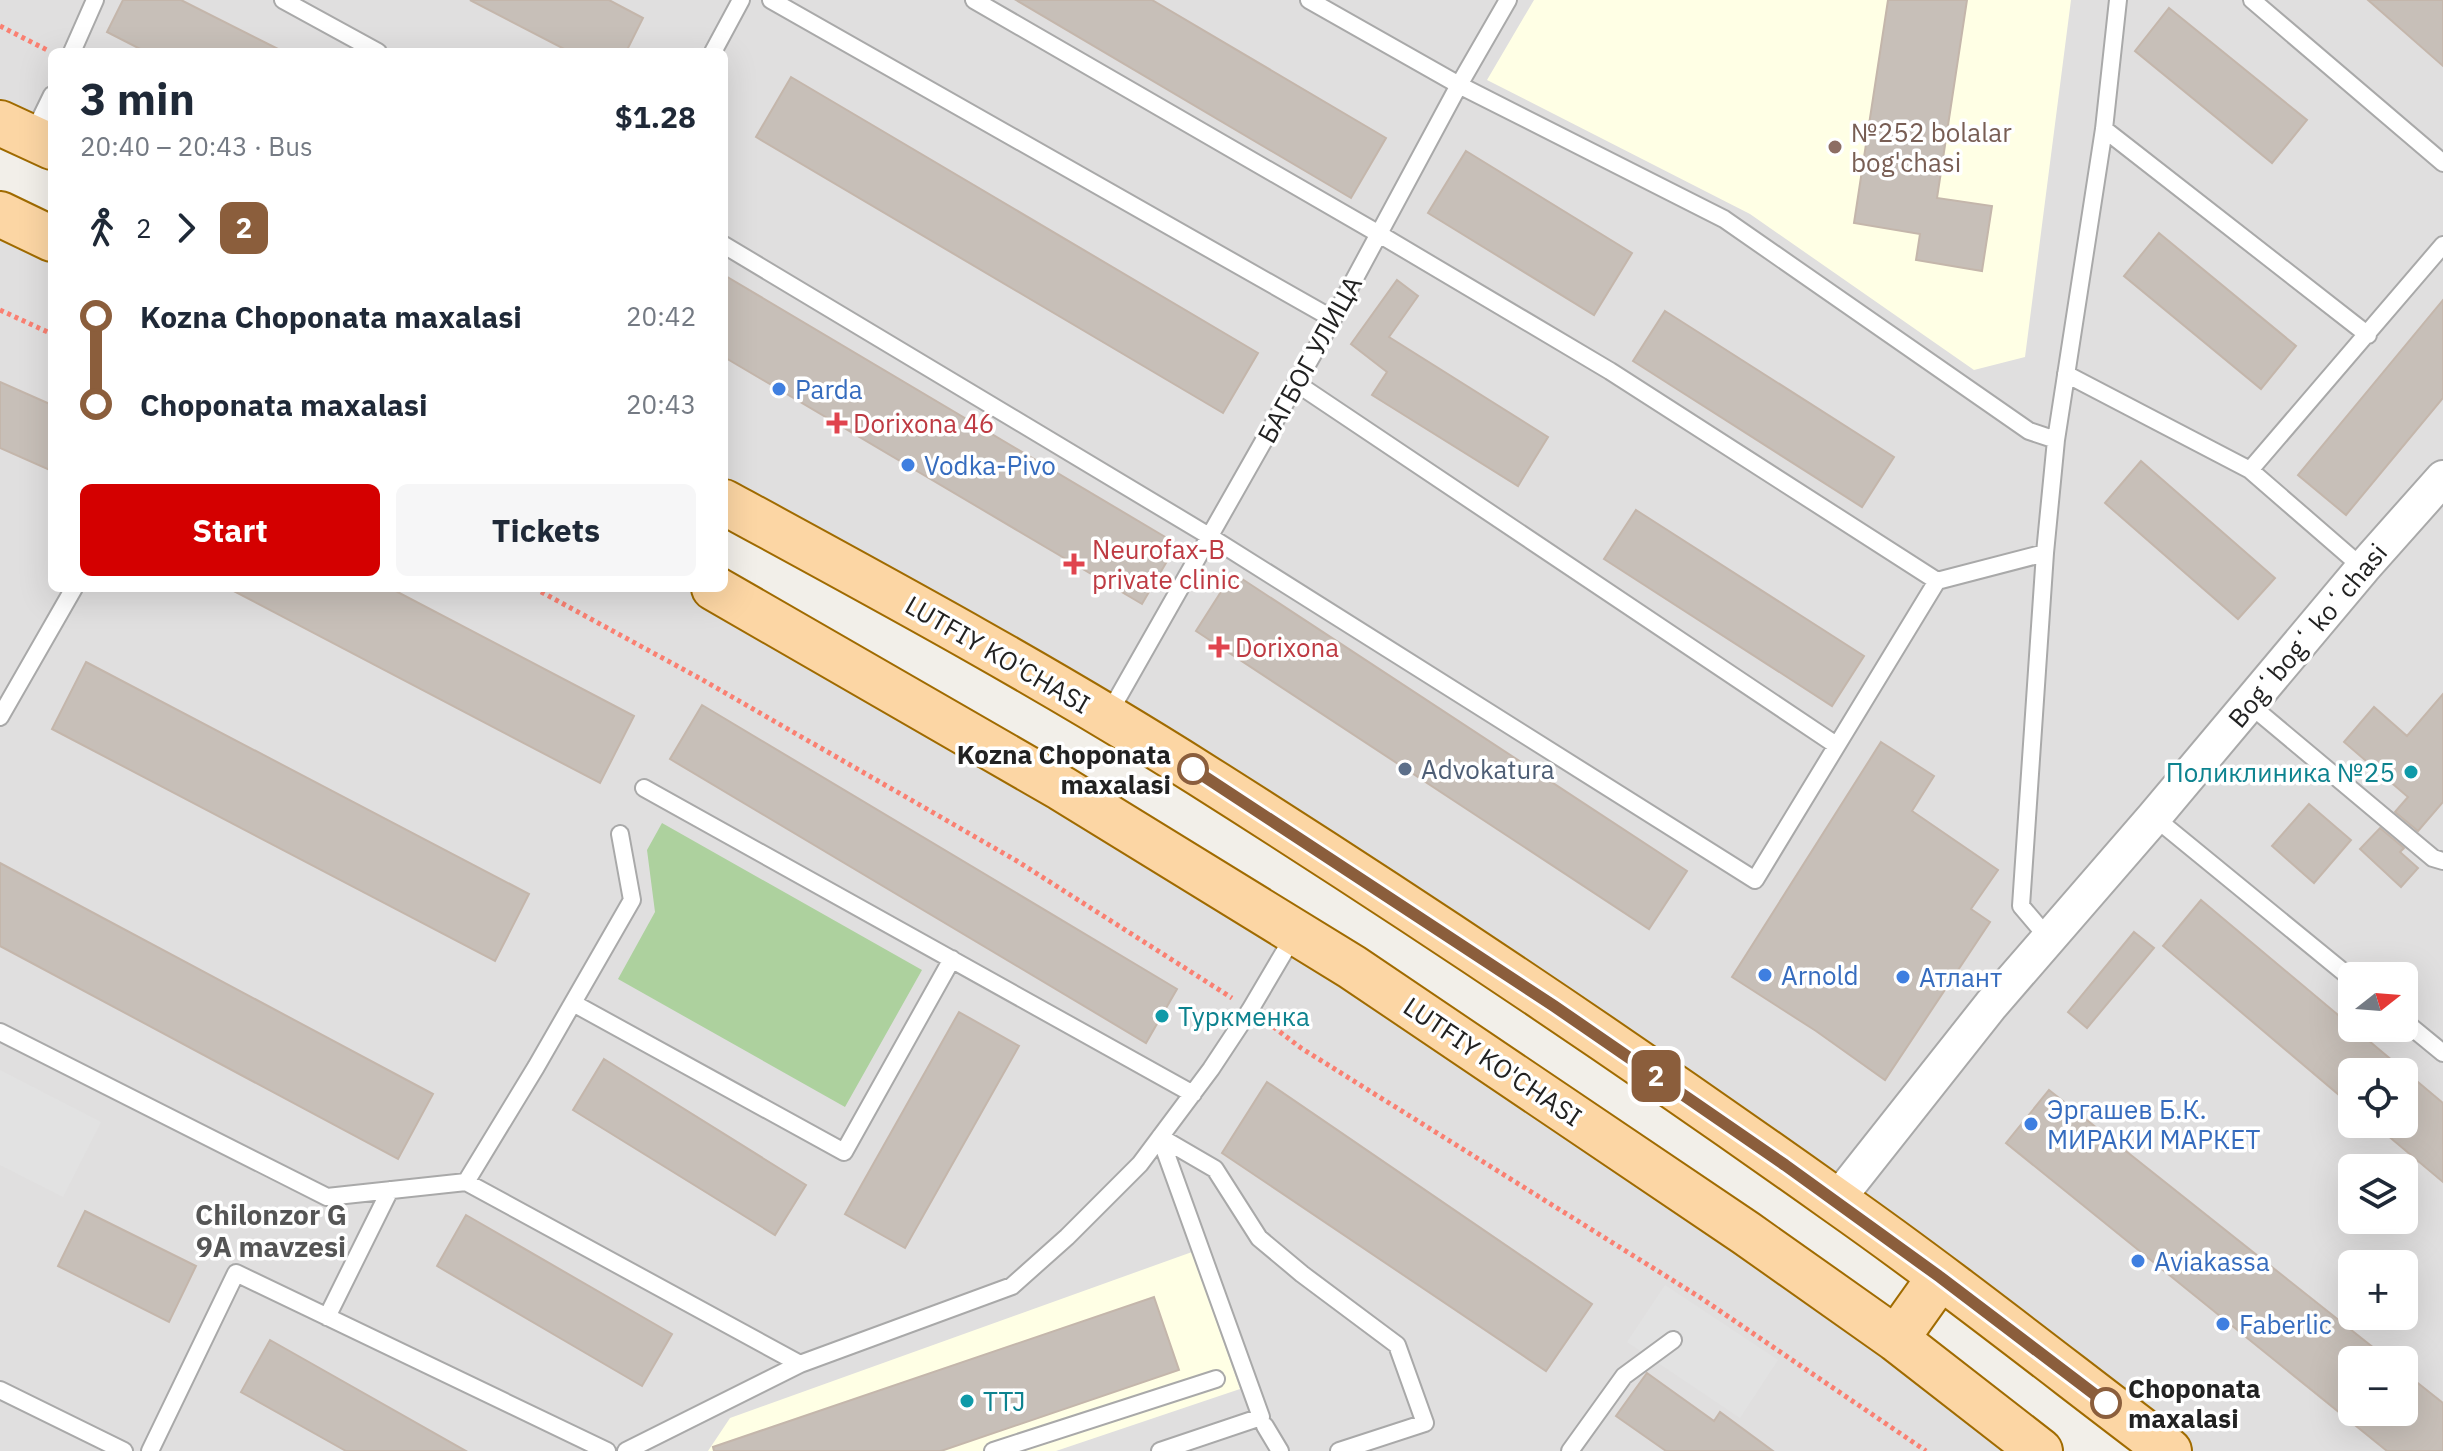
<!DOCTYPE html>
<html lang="en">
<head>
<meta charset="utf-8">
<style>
	body { margin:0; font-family:"IBM Plex Sans",sans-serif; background:#f6f6f7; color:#1f2937; height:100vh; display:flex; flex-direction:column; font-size:30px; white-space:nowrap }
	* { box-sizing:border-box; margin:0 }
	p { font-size:26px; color:#747a83 }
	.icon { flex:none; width:44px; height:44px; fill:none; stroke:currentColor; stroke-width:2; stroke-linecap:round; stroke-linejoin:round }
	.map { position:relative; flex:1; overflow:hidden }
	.sheet { position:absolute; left:48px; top:48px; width:680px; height:544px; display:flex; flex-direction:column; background:#fff; border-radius:12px; box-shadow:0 8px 32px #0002 }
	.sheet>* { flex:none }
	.badge { padding:0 16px; border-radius:12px; font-size:28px; line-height:52px }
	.needle { width:52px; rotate:73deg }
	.controls { position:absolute; left:2338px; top:962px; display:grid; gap:16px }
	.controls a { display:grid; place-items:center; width:80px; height:80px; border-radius:12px; background:#fff; box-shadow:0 8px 32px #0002; font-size:40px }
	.map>.badge { position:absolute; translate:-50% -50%; box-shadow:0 0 0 4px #fff }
	.legs { display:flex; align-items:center; gap:12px; height:88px; padding:0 32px; font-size:26px }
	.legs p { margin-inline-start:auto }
	.summary { display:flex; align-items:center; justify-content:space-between; height:136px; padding:0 32px }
	h1 { font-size:44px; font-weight:800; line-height:60px }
	.cta { display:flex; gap:16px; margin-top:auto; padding:16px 32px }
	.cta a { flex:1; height:92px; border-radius:12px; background:#d40000; color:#fff; font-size:32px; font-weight:800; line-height:92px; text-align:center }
	.cta a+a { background:#f6f6f7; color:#1f2937 }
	ul { padding:0 32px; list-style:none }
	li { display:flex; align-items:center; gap:28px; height:88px; font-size:30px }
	li i { display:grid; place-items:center; width:12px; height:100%; margin:0 10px; background:currentColor }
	li i::after { content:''; width:20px; height:20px; margin:-10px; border:6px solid; border-radius:50%; background:#fff }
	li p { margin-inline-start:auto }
	li:first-child i { background:linear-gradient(#0000 50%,currentColor 0) }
	li:last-child i { background:linear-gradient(currentColor 50%,#0000 0) }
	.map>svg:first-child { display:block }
</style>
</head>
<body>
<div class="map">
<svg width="2443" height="1451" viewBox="0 0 2443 1451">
	<rect width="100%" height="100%" fill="#f2efe9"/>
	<path fill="#e0dfdf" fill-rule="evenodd" d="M0 0H2443V1451H2169L1554 1006 724 502V52H52V147L0 123ZM2352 976H2404V1028H2352ZM2352 1072H2404V1124H2352ZM2352 1168H2404V1220H2352ZM2352 1264H2404V1316H2352ZM2352 1360H2404V1412H2352Z
		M0 214 52 239V588H714L1061 788 2040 1451H0Z"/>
	<path fill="#ffffe5" d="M1534 0H2071L2025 357 1974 370 1750 214 1487 80Z
		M1192 1252 1240 1389 1056 1451H708L730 1418Z"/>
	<path fill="#add19e" d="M662 823 922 970 845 1107 618 979 655 912 647 850Z"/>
	<path fill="#e2e2e2" d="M0 1070 101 1122 63 1197 0 1165Z
		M1665 1285 1778 1360 1740 1418 1627 1342Z"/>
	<path fill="#c7bfb8" stroke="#c4b6ab" stroke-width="2" d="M123 0H181L284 52H146L107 32Z
		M470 0H609L643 18 626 52H570Z
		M1016 0H1152L1386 138 1351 198Z
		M1888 0H1967L1937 198 1992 206 1982 271 1916 260 1920 234 1854 223Z
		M2368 0H2443V66Z
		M2169 8 2307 120 2272 163 2135 51Z
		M791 77 1258 353 1223 413 756 137Z
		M1466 151 1632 253 1594 315 1428 213Z
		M2159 233 2296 346 2261 389 2124 276Z
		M724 275 1177 544 1142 604 724 357Z
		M1397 280 1418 296 1389 337 1548 437 1518 486 1372 395 1387 372 1351 344Z
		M2443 300V398L2346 515 2298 475Z
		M1665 311 1894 457 1862 507 1633 361Z
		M0 382 52 405V471L0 448Z
		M2141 461 2275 578 2238 619 2105 503Z
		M1636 510 1864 656 1832 706 1604 559Z
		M1233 573 1687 871 1649 929 1196 631Z
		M228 588H390L634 716 600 783Z
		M86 662 529 894 495 961 52 729Z
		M2443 694V802L2418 831 2395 812 2408 797 2344 742 2374 707 2407 736Z
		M702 705 1177 989 1146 1043 670 759Z
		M1881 742 1934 776 1912 811 1998 870 1971 909 1990 922 1885 1080 1816 1031 1732 977Z
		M2309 804 2351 840 2314 883 2272 846Z
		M2380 828 2404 848 2400 852 2418 868 2401 887 2360 849Z
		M0 863 433 1094 398 1159 0 946Z
		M2201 900 2443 1103V1182L2374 1124H2404V1072H2352V1106L2163 946Z
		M2134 932 2154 948 2087 1028 2068 1012Z
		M959 1012 1019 1046 905 1248 845 1214Z
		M604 1059 806 1185 775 1235 573 1110Z
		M1267 1082 1592 1304 1546 1371 1222 1153Z
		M2049 1090 2389 1360H2352V1412H2404V1372L2443 1403V1451H2387L2006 1143Z
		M85 1211 196 1266 169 1322 58 1266Z
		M466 1215 672 1334 642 1386 437 1266Z
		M1154 1297 1179 1370 941 1451H714L713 1447Z
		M270 1340 466 1451H346L241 1392Z
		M1647 1373 1714 1421 1720 1412 1773 1451H1666L1616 1416Z"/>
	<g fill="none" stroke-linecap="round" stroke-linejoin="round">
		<defs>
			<path id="lane" d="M283 0 378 52
				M771 0 1333 319
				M974 0 1379 234 1610 371 1937 581
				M1309 0 1459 85 1724 219 2029 431 2056 440
				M2252 0 2443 163
				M72 52 95 0
				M713 52 741 0
				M2104 129 2368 335
				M32 136 52 95
				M724 245 1209 536 1755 880 1937 581 2045 553
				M2066 374 2250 470 2363 568
				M1296 383 1836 745
				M2250 470 2443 245
				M2249 704 2433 858 2443 861
				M1108 715 1333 319 1459 85 1508 0
				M0 717 74 588
				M644 788 1193 1094
				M2154 817 2352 979
				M2049 939 2021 906 2045 553 2056 440 2104 129 2118 0
				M573 1003 844 1152 952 959
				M2404 1021 2443 1053
				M0 1032 327 1197 466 1182 536 1067 632 900 620 834
				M1160 1137 1215 1169 1259 1238 1302 1274 1397 1345 1425 1423 1339 1451
				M466 1182 800 1364
				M327 1317 390 1190
				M0 1390 124 1451
				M1265 1426 1280 1451
				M150 1451 236 1273 607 1451
				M626 1451 800 1364 1012 1286 1067 1237 1140 1164 1211 1069 1250 1010 1296 932
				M993 1451 1216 1379
				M1160 1451 1261 1417 1160 1137
				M1570 1451 1624 1376 1673 1340"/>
			<path id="street" d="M1836 1201 1991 1005 2154 817 2363 568 2443 478"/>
			<path id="primary" d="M0 123 52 147
				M0 214 52 239
				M724 502C884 589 1045 676 1200 774 1415 910 1627 1052 1835 1200 1949 1280 2058 1367 2169 1451
				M714 588 1061 788 1352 967 1746 1233 1896 1339 2040 1451
				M1896 1339 1940 1277"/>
		</defs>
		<use href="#lane" stroke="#a9a9a9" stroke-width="20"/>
		<use href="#street" stroke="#a9a9a9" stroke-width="38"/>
		<use href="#primary" stroke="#a06b00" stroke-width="48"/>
		<path stroke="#fa8072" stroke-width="5" stroke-dasharray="4 4" stroke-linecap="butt" d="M0 26 49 51
			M0 310 52 334
			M534 588 701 679 1017 861 1232 998
			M1267 1022 1301 1048 1701 1298 1926 1451"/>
		<use href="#lane" stroke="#fff" stroke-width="16"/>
		<use href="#street" stroke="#fff" stroke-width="34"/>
		<use href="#primary" stroke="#fcd6a4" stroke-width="44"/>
	</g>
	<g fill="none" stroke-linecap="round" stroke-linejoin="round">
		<defs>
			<path id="line-1" d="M1193 769 1554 1006 1785 1165 1940 1277 2106 1403"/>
		</defs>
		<use href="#line-1" stroke="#fff" stroke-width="18"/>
		<use href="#line-1" stroke="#8b5e3c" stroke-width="12"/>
	</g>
	<circle fill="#8d6e63" stroke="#fff" stroke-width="3" cx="1835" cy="147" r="8"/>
	<g fill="#3f7fe0" stroke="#fff" stroke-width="3">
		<circle cx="779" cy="389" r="8"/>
		<circle cx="908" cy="465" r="8"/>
		<circle cx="1765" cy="975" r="8"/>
		<circle cx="1903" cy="977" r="8"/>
		<circle cx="2031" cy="1124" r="8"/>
		<circle cx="2138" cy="1261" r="8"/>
		<circle cx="2223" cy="1324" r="8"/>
	</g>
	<g fill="#e0444e" stroke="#fff" stroke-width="3">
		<path d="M833 411h8v8h8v8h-8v8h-8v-8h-8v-8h8z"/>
		<path d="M1070 552h8v8h8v8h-8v8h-8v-8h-8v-8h8z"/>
		<path d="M1215 635h8v8h8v8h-8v8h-8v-8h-8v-8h8z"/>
	</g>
	<g fill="#fff" stroke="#8b5e3c" stroke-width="4">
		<circle cx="1193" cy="769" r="14"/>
		<circle cx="2106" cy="1403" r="14"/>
	</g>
	<circle fill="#5c6f8a" stroke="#fff" stroke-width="3" cx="1405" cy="769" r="8"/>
	<g fill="#0f9aa8" stroke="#fff" stroke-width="3">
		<circle cx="2411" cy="772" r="8"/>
		<circle cx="1162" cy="1016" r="8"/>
		<circle cx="967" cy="1401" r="8"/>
	</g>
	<g text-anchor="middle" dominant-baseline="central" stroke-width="7" stroke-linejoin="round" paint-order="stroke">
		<g font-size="26" fill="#785e54" stroke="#fff" text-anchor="start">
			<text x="1851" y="132">№252 bolalar<tspan x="1851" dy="30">bog'chasi</tspan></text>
		</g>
		<g font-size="26" fill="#222" stroke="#fff">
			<text transform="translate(1309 359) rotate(-61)">БАГБОГ УЛИЦА</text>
			<text transform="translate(2307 635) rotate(-50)">Bogʻbogʻ koʻchasi</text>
			<text transform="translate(998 654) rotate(30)">LUTFIY KO'CHASI</text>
			<text transform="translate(1493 1061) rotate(34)">LUTFIY KO'CHASI</text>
		</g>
		<g font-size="26" fill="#366cbe" stroke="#fff" text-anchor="start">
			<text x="795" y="389">Parda</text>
			<text x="924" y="465">Vodka-Pivo</text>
			<text x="1781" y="975">Arnold</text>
			<text x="1919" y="977">Атлант</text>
			<text x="2047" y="1109">Эргашев Б.К.<tspan x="2047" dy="30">МИРАКИ МАРКЕТ</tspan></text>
			<text x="2154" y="1261">Aviakassa</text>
			<text x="2239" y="1324">Faberlic</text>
		</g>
		<g font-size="26" fill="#be3a42" stroke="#fff" text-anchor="start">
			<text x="853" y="423">Dorixona 46</text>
			<text x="1092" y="549">Neurofax-B<tspan x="1092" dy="30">private clinic</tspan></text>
			<text x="1235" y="647">Dorixona</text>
		</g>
		<g font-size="26" font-weight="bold" fill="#222" stroke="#fff" text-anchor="end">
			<text x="1171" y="754">Kozna Choponata<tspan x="1171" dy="30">maxalasi</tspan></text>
			<text x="2128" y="1388" text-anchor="start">Choponata<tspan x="2128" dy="30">maxalasi</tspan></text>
		</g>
		<g font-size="26" fill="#4e5e75" stroke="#fff" text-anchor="start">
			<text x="1421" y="769">Advokatura</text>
		</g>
		<g font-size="26" fill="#0d838f" stroke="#fff" text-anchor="start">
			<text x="2395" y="772" text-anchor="end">Поликлиника №25</text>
			<text x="1178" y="1016">Туркменка</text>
			<text x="983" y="1401">TTJ</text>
		</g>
		<g font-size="28" font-weight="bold" fill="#555" stroke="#fff">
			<text x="271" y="1214">Chilonzor G<tspan x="271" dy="32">9A mavzesi</tspan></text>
		</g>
	</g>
</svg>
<div class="controls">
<a><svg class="needle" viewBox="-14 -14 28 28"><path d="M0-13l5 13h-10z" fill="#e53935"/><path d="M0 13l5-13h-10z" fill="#747a83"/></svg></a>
<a><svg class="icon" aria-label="locate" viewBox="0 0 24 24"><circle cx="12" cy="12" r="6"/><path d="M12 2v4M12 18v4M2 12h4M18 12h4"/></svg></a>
<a><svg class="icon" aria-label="layers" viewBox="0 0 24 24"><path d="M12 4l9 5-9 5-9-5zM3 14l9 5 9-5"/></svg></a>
<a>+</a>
<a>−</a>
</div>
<b class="badge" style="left:1656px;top:1076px;background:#8b5e3c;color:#fff">2</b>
<section class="sheet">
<div class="summary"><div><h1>3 min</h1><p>20:40 – 20:43 · Bus</p></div><b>$1.28</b></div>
<div class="legs"><svg class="icon" aria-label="walk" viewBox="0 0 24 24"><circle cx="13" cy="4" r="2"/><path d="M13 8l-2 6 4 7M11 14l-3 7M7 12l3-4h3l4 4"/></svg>2<svg class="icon" aria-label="forward" viewBox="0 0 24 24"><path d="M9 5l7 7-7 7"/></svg><b class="badge" style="background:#8b5e3c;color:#fff">2</b></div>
<ul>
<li><i style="color:#8b5e3c"></i><b>Kozna Choponata maxalasi</b><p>20:42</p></li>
<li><i style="color:#8b5e3c"></i><b>Choponata maxalasi</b><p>20:43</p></li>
</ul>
<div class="cta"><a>Start</a><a>Tickets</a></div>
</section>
</div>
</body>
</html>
